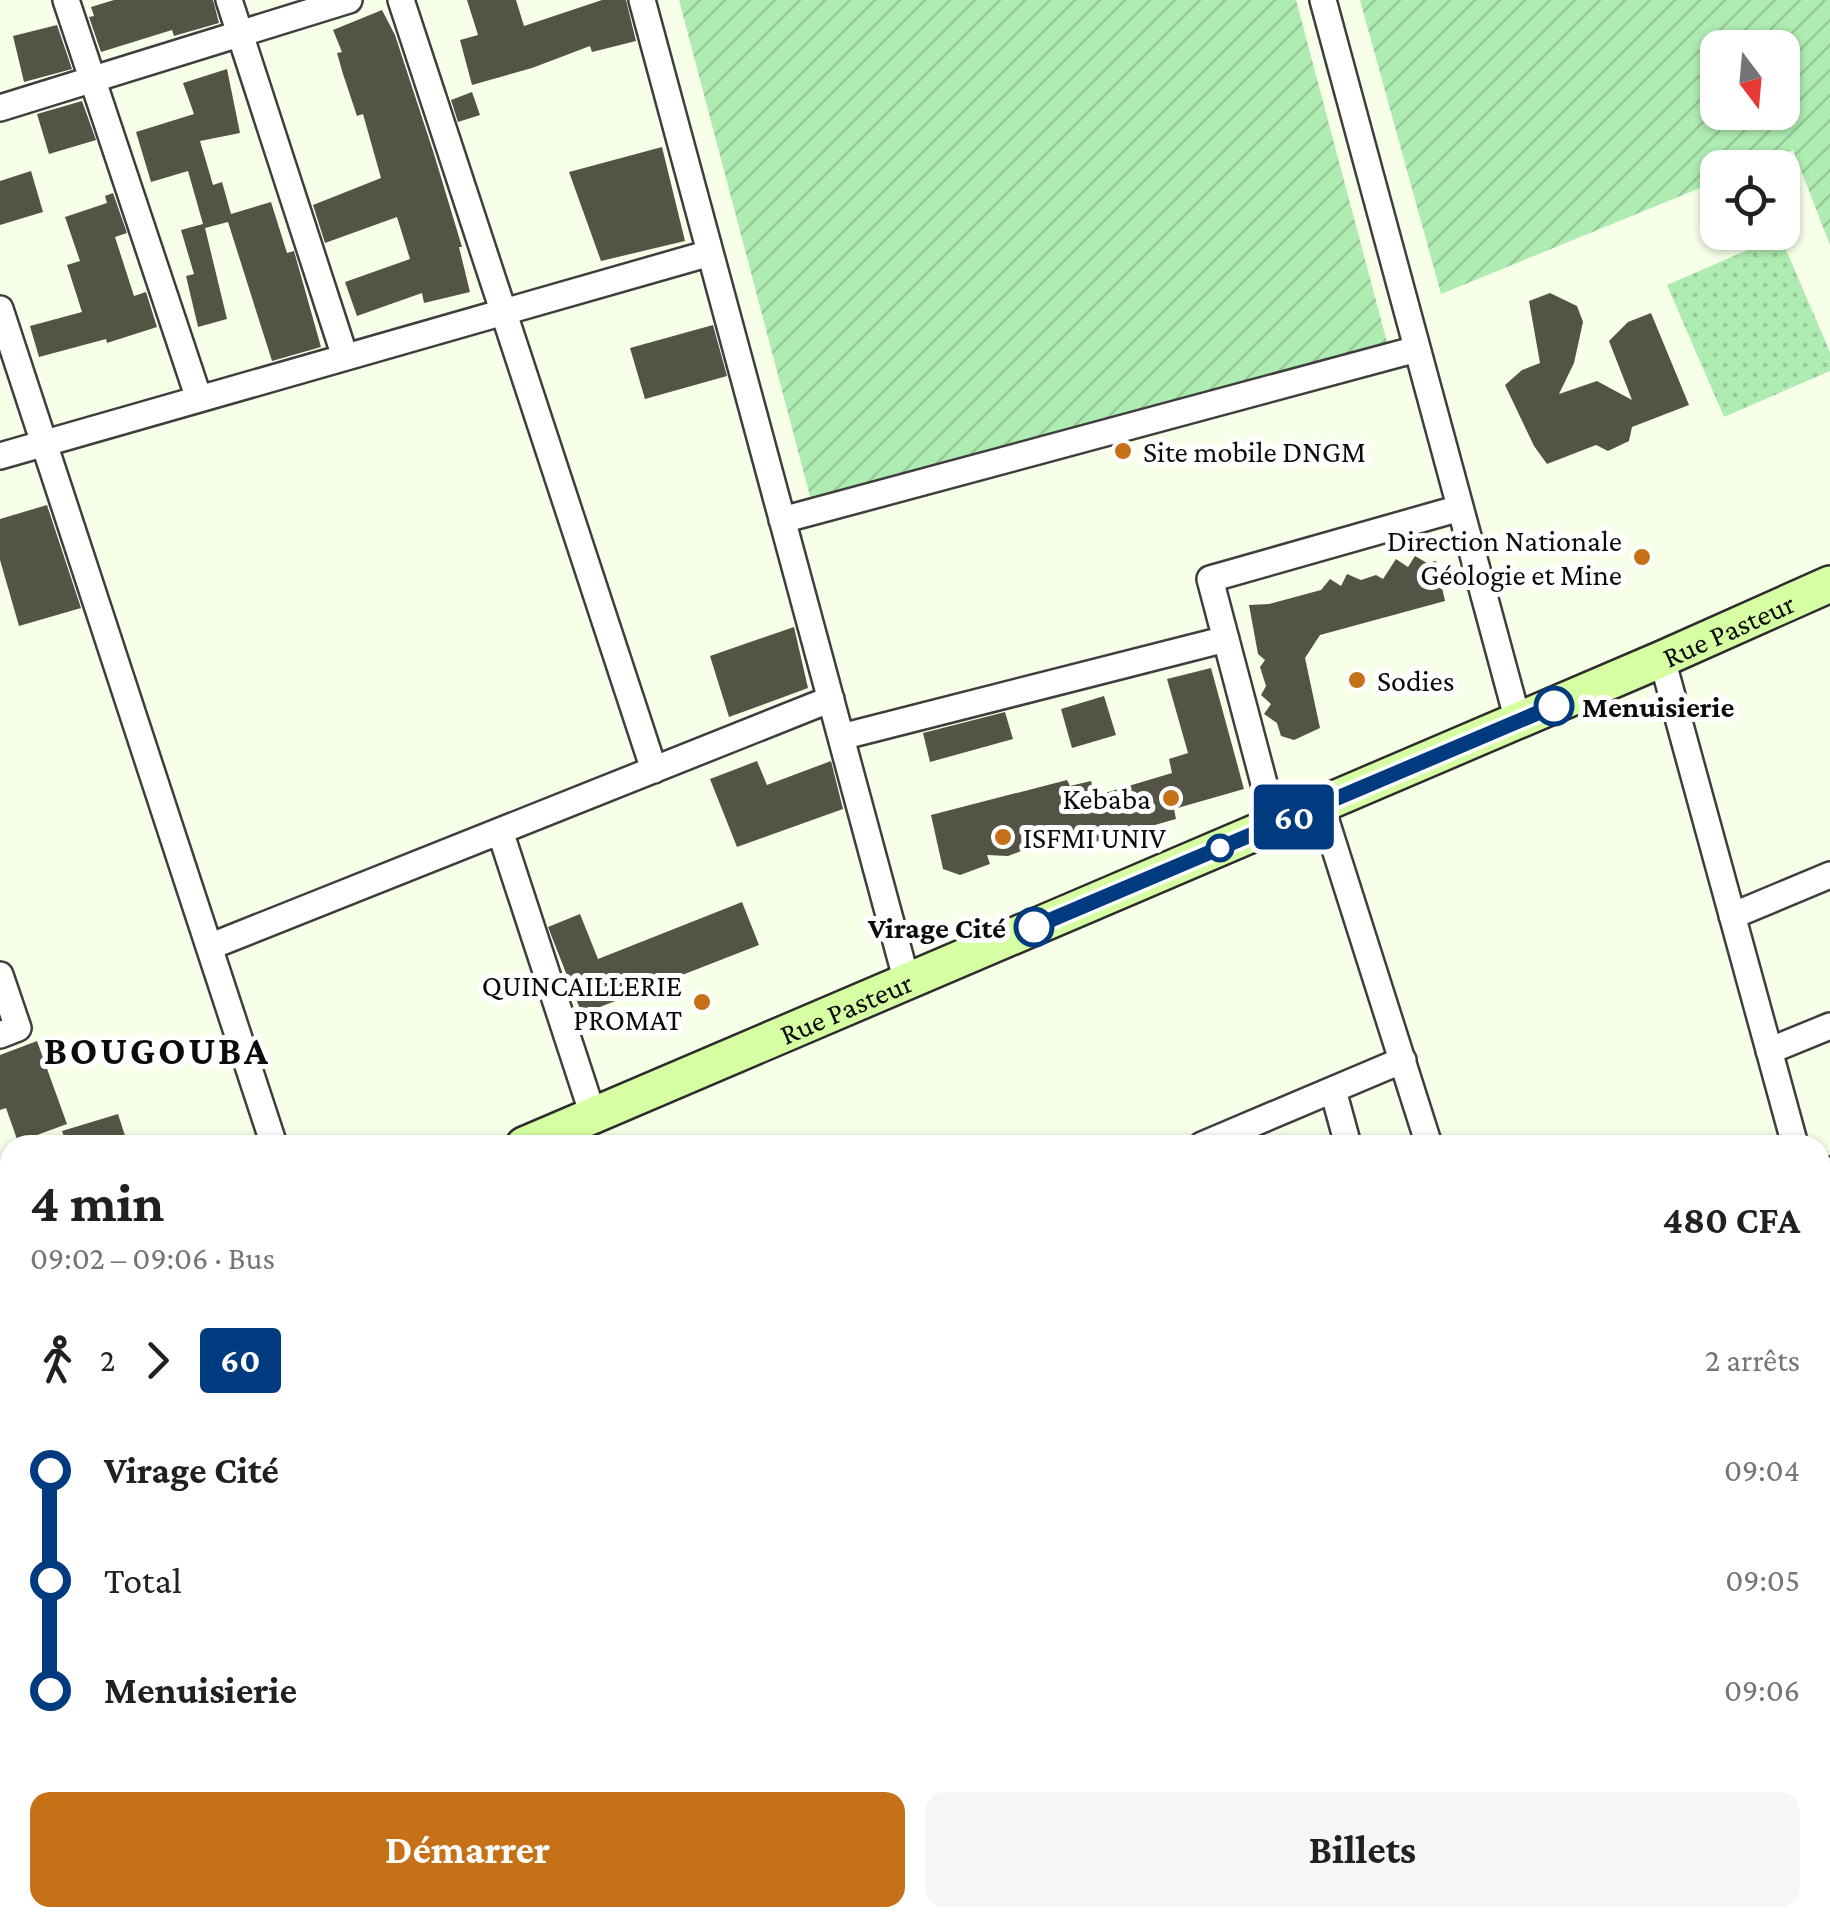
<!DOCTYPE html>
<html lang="fr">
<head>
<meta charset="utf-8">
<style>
	body { margin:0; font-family:"Crimson Pro",serif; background:#f6f6f6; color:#202124; height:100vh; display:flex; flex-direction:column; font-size:38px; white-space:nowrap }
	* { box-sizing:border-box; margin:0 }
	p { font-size:32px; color:#757577 }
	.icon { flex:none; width:55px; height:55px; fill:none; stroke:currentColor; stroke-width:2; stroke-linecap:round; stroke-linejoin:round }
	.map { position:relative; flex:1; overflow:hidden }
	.drawer { position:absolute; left:0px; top:1135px; width:1830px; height:792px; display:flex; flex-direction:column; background:#fff; border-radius:30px 30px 0 0; box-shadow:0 2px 8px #0004 }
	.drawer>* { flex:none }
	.badge { padding:0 20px; border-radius:8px; font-size:35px; line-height:65px }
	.needle { width:65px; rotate:164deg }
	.tools { position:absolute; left:1700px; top:30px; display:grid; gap:20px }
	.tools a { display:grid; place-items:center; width:100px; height:100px; border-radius:20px; background:#fff; box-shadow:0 2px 8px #0004; font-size:50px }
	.map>.badge { position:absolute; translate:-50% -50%; box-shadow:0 0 0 5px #fff }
	.legs { display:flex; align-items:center; gap:15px; height:110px; padding:0 30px; font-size:32px }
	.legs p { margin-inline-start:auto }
	.head { display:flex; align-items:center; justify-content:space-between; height:170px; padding:0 30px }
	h1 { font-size:55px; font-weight:700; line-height:75px }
	.button { display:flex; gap:20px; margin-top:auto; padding:20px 30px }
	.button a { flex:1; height:115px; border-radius:20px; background:#c67118; color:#fff; font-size:40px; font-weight:700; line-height:115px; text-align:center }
	.button a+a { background:#f6f6f6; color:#202124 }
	ul { padding:0 30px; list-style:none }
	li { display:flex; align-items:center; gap:35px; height:110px; font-size:38px }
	li i { display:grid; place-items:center; width:15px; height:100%; margin:0 12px; background:currentColor }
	li i::after { content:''; width:25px; height:25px; margin:-12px; border:8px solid; border-radius:50%; background:#fff }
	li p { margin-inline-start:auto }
	li:first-child i { background:linear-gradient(#0000 50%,currentColor 0) }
	li:last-child i { background:linear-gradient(currentColor 50%,#0000 0) }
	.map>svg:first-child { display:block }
</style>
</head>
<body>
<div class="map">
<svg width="1830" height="1927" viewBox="0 0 1830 1927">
	<defs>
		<pattern id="park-dots" width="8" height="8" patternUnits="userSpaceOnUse" patternTransform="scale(2.5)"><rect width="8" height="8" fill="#afecb2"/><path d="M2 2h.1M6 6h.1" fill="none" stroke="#95c998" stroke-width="1.8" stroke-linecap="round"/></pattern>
		<pattern id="garden-furrows" width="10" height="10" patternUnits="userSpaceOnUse" patternTransform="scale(2.5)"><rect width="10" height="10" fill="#afecb2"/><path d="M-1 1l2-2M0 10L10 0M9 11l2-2" fill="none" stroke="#95c998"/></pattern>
	</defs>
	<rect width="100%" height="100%" fill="#f7ffe9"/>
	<path fill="url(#park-dots)" d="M1780 236 1830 352V371L1724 417 1667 285Z"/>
	<path fill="url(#garden-furrows)" fill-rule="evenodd" d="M679 0H1296L1388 346 811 500Z
		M1360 0H1830V245L1793 150 1751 167 1718 168 1717 181 1441 294ZM1718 48H1782V112H1718Z
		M10 1853V1918H486L488 1927H0V1858Z"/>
	<path fill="#545446" d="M114 0H213L219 23 174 36 172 30 101 52 89 17 94 16 91 7Z
		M467 0H516L524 26 602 0H626L636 41 592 52 590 46 532 68 472 85 460 40 478 35Z
		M382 10 395 35 434 154 462 247H459L470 292 424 303 422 293 357 316 345 282 410 259 397 217 325 243 313 205 381 178 363 114 357 116 343 74 337 53 342 52 333 30Z
		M57 25 72 69 24 82 13 36Z
		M227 69 240 133 200 141 213 185 222 182 231 214 271 202 287 253 294 251 321 347 272 361 228 222 205 228 227 319 198 327 186 276 194 274 181 230 203 224 188 171 151 182 136 132 194 114 183 83Z
		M472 92 480 115 458 122 451 100Z
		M82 101 96 140 49 154 37 114Z
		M662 147 685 241 601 261 569 172Z
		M31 171 43 212 0 225V181Z
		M113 193 127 233 115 237 134 296 146 292 157 327 107 343 106 339 39 357 30 326 82 312 67 265 80 261 65 217 107 203 105 196Z
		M1550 293 1577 306 1583 322 1574 363 1559 394 1597 381 1632 400 1609 341 1628 322 1651 313 1689 405 1632 427 1629 441 1608 451 1596 445 1547 464 1534 446 1505 385 1522 370 1540 363 1529 301Z
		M713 325 727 376 645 399 630 348Z
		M47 505 81 608 19 626 0 560V519Z
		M1415 556 1427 563 1436 561 1445 601 1320 635 1305 658 1320 728 1294 740 1281 736 1277 723 1264 714 1271 704 1261 695 1266 686 1260 667 1265 660 1258 654 1249 605 1269 604 1321 590 1330 579 1341 586 1347 574 1361 580 1376 575 1383 579 1396 559 1408 567Z
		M794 627 808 688 729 717 710 656Z
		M1211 668 1244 789 1174 809 1176 819 1095 842 1081 840 1042 851 1039 844 1008 856 987 855 990 864 960 875 943 869 931 815 1067 780 1070 786 1091 781 1095 796 1172 773 1169 759 1188 753 1167 679Z
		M1104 696 1116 735 1072 748 1061 709Z
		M1005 712 1013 739 930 762 923 733Z
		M757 761 767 785 831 761 843 809 737 847 710 779Z
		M742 902 759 945 582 1014 548 927 580 914 598 959Z
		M37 1041 67 1124 18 1142 6 1108 0 1110V1055Z
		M118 1114 128 1145H67L62 1131Z"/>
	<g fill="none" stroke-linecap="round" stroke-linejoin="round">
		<defs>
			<path id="service" d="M0 1526 10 1522
				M0 1760 10 1758
				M549 1918 551 1927
				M781 1918 784 1927
				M1793 1918 1797 1927"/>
			<path id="minor" d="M66 0 199 399
				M229 0 345 357
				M401 0 654 770
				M642 0 907 982
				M1323 0 1518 721
				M0 108 349 0
				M0 309 274 1145
				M0 456 710 253
				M782 520 1417 349
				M1662 659 1795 1145
				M841 737 1226 639
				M1321 805 1429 1145
				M1275 825 1210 579 1460 508
				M500 831 593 1115
				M1732 916 1830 875
				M209 947 831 699
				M0 975 18 1028 0 1035
				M1769 1051 1830 1026
				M1333 1090 1348 1145
				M1202 1145 1403 1060
				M1820 1174 1830 1170
				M1820 1235 1830 1271
				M1825 1616 1830 1635
				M519 1918 522 1927
				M1526 1918 1529 1927
				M1692 1918 1695 1927"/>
			<g id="secondary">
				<path id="s1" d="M524 1145 1662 659 1830 584"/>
				<path d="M0 1369 10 1364"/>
			</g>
		</defs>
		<use href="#service" stroke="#3e3e3e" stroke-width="18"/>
		<use href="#minor" stroke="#3e3e3e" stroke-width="30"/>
		<use href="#secondary" stroke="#2d2d2d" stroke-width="40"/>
		<use href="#service" stroke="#fff" stroke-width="12"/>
		<use href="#minor" stroke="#fff" stroke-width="25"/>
		<use href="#secondary" stroke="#d6ffa4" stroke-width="35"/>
	</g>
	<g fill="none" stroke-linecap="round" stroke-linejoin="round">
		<defs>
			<path id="line-1" d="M1034 927 1554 706"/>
		</defs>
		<use href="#line-1" stroke="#fff" stroke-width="22"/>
		<use href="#line-1" stroke="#003b80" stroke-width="15"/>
	</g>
	<g fill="#c67118" stroke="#fff" stroke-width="4">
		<circle cx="1123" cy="451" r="10"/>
		<circle cx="1642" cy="557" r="10"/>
		<circle cx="1357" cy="680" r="10"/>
		<circle cx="1171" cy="798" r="10"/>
		<circle cx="1003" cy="837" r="10"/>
		<circle cx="702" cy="1002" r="10"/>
	</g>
	<g fill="#fff" stroke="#003b80" stroke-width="5">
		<circle cx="1554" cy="706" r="18"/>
		<circle cx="1220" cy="848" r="12"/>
		<circle cx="1034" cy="927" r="18"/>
	</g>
	<g text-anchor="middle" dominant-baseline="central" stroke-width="10" stroke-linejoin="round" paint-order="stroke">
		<g font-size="30" fill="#0b0b0b" stroke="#fff" text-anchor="start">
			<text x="1143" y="451">Site mobile DNGM</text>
			<text x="1622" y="540" text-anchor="end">Direction Nationale<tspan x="1622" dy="34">Géologie et Mine</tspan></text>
			<text x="1377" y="680">Sodies</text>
			<text x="1151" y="798" text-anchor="end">Kebaba</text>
			<text x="1023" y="837">ISFMI UNIV</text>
			<text x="682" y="985" text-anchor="end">QUINCAILLERIE<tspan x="682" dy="34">PROMAT</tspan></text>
		</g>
		<g font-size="30" fill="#0b0b0b" stroke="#fff">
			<text stroke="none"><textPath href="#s1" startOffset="1310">Rue Pasteur</textPath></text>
			<text stroke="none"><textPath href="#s1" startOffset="350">Rue Pasteur</textPath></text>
		</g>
		<g font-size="30" font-weight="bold" fill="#0b0b0b" stroke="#fff" text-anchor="start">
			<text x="1582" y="706">Menuisierie</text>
			<text x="1006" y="927" text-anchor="end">Virage Cité</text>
		</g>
		<g font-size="40" font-weight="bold" letter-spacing="2.5" fill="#0b0b0b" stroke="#fff">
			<text x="157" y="1050">BOUGOUBA</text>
		</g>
	</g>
</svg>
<div class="tools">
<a><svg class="needle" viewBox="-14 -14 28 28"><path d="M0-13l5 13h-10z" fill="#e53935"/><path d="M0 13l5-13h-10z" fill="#757577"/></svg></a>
<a><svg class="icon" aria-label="locate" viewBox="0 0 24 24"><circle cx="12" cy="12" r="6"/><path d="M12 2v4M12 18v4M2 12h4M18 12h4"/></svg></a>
</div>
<b class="badge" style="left:1294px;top:817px;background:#003b80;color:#fff">60</b>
<section class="drawer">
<div class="head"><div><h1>4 min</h1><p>09:02 – 09:06 · Bus</p></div><b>480 CFA</b></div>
<div class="legs"><svg class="icon" aria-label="walk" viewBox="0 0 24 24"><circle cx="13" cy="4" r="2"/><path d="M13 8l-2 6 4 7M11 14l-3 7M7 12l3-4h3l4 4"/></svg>2<svg class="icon" aria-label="forward" viewBox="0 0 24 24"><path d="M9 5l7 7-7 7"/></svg><b class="badge" style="background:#003b80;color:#fff">60</b><p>2 arrêts</p></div>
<ul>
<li><i style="color:#003b80"></i><b>Virage Cité</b><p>09:04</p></li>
<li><i style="color:#003b80"></i><span>Total</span><p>09:05</p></li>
<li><i style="color:#003b80"></i><b>Menuisierie</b><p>09:06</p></li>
</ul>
<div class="button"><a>Démarrer</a><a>Billets</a></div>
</section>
</div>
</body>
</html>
